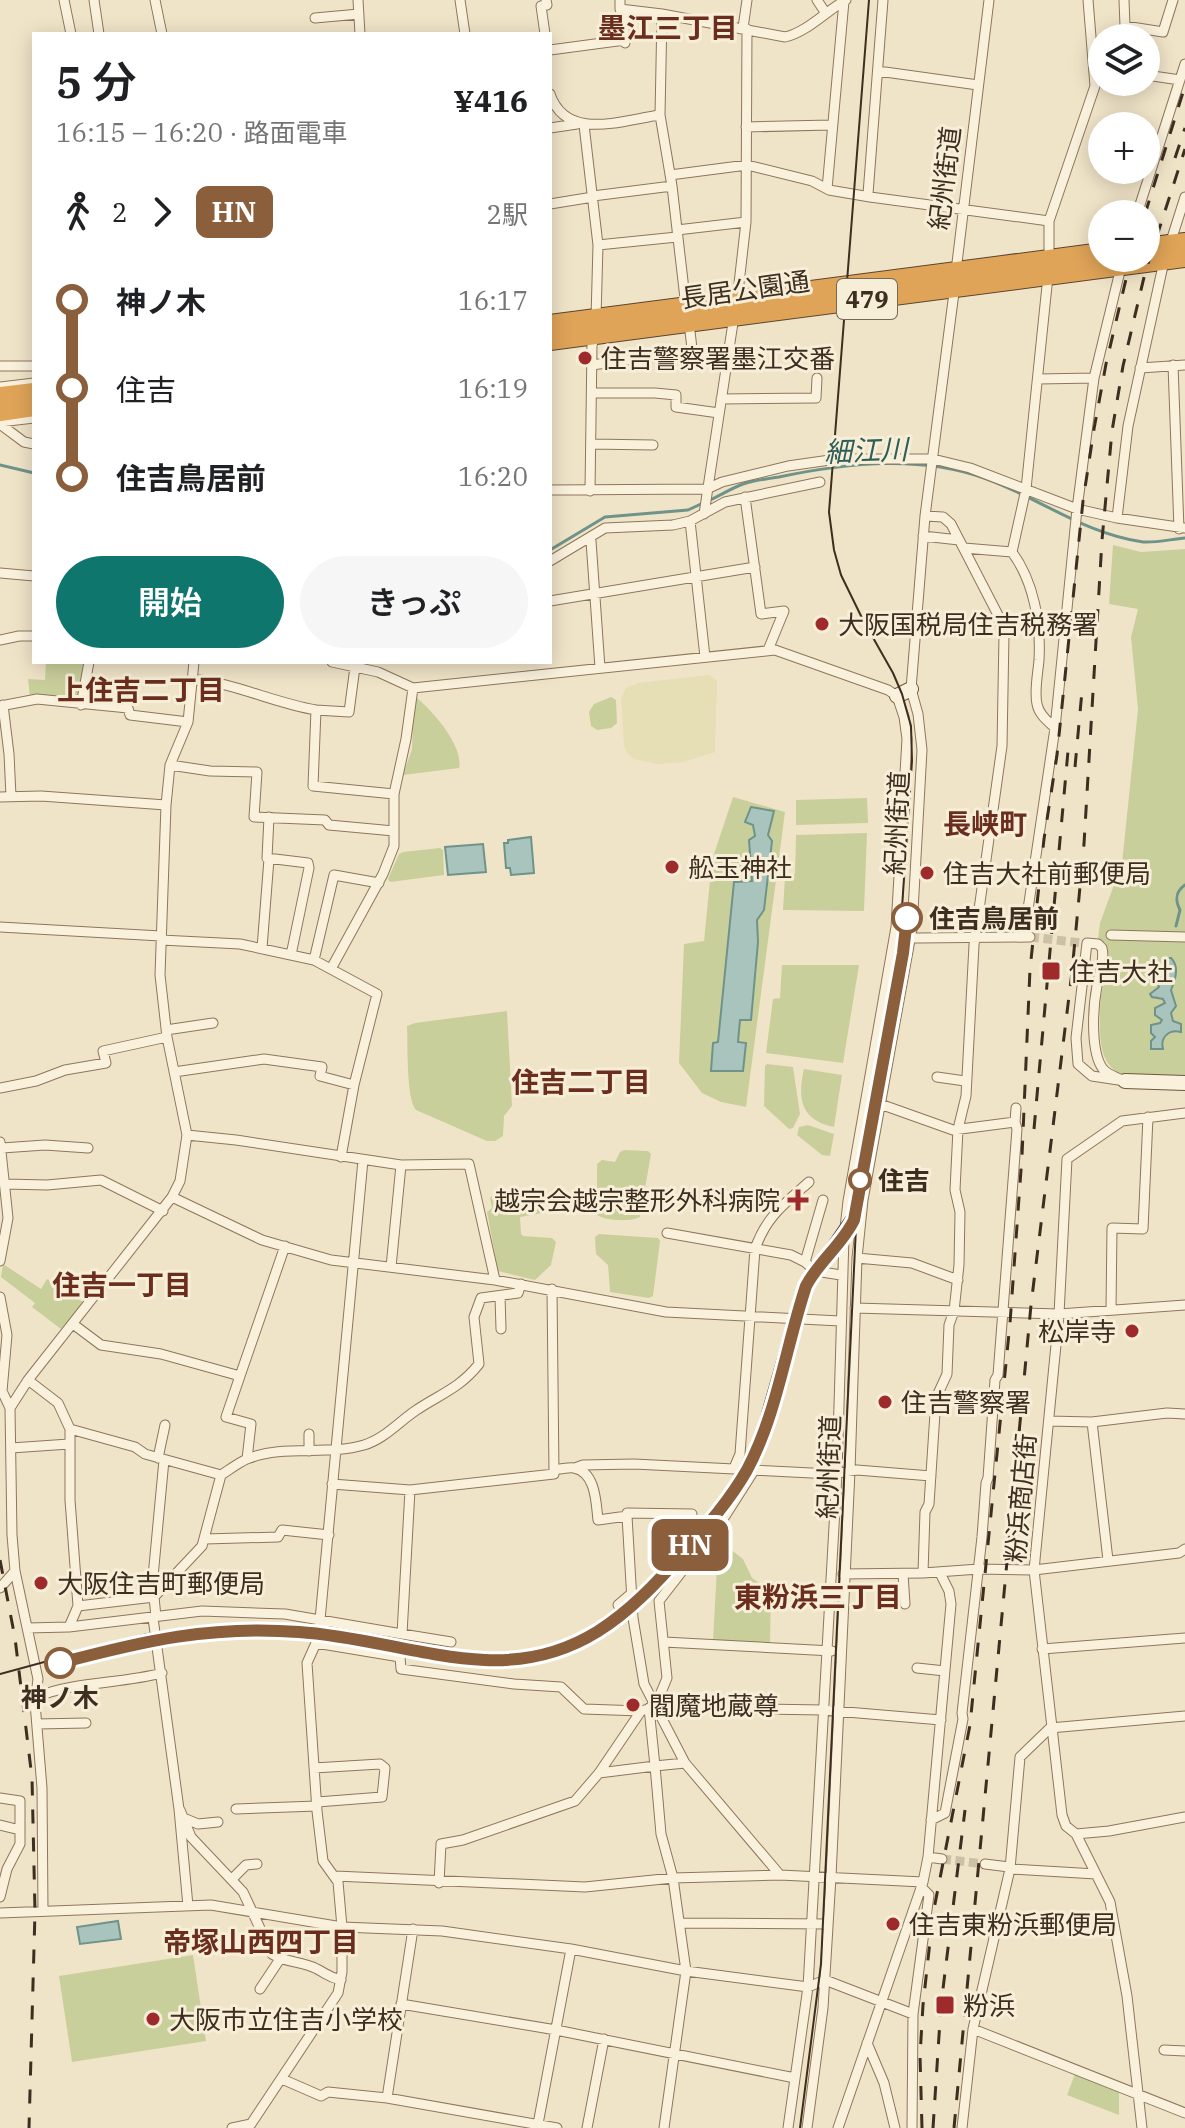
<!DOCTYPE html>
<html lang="ja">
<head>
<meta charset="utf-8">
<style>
	body { margin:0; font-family:"IBM Plex Serif","Noto Sans JP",serif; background:#f6f6f6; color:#202124; height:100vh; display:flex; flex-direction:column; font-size:30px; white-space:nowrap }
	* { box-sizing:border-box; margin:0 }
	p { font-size:26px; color:#757577 }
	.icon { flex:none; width:44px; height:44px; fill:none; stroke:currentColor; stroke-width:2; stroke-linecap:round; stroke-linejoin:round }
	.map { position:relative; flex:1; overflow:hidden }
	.details { position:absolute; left:32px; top:32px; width:520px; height:632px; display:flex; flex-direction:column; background:#fff; border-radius:0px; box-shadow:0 4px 20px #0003 }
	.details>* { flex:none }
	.badge { padding:0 16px; border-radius:12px; font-size:28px; line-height:52px }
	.controls { position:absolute; left:1088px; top:24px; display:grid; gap:16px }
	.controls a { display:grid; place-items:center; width:72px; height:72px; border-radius:50%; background:#fff; box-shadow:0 4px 20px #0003; font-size:40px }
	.map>.badge { position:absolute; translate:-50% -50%; box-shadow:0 0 0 4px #fff }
	.legs { display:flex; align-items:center; gap:12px; height:88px; padding:0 24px; font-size:26px }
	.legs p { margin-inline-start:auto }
	.summary { display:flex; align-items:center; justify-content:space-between; height:136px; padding:0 24px }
	h1 { font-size:44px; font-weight:600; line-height:60px }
	.button { display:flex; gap:16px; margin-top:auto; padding:16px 24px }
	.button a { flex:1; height:92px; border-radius:48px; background:#0f766e; color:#fff; font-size:32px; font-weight:600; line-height:92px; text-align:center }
	.button a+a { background:#f6f6f6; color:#202124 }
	ul { padding:0 24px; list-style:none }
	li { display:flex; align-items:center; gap:28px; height:88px; font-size:30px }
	li i { display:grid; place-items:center; width:12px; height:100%; margin:0 10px; background:currentColor }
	li i::after { content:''; width:20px; height:20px; margin:-10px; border:6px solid; border-radius:50%; background:#fff }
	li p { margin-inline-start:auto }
	li:first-child i { background:linear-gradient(#0000 50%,currentColor 0) }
	li:last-child i { background:linear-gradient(currentColor 50%,#0000 0) }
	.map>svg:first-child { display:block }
</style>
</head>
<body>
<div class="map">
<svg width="1185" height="2128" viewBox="0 0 1185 2128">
	<rect width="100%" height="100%" fill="#f0e4c8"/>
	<path fill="#e6deb5" d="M709 675 717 681 715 752 683 762 658 764 634 759 627 753 624 746 621 698 626 688 638 683Z"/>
	<path fill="#c9cf9b" d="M1113 545 1141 552 1185 549V1077C1140 1079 1100 1088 1100 1029 1100 1016 1099 1004 1102 991 1105 975 1112 959 1106 943L1098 939 1100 923 1122 863 1138 709 1131 637 1138 609 1109 604Z
		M46 662H85L79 703 30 699 28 679 45 680Z
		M611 697 616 700 617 723 611 728 597 730 591 726 589 712 594 704Z
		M417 698C433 711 464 747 459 768L403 775 412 749 414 699Z
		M733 797 785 812 746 1107 721 1102 702 1093 679 1063 684 944 704 941 712 860Z
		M867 798 868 823 796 825V800Z
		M867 833 864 911 783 910 785 876 795 874 796 835Z
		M440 848 443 850 444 875 390 882 388 879 399 854 403 852Z
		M782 965H859L843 1063 766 1053 773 999 780 998Z
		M507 1011 512 1106 504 1116 503 1136 495 1141H487L416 1110C406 1099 408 1044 407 1026L415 1023Z
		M767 1064 793 1067 800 1114 793 1128 789 1129 764 1106 765 1066Z
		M804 1069 842 1075 834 1127C801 1120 797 1099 804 1069Z
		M808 1125 834 1134 830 1156 822 1155 797 1135 799 1127Z
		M624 1150 648 1151 651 1154 640 1217C630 1222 607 1221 597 1215V1164L602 1160 615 1162 620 1152Z
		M504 1194 510 1211 549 1207 548 1212 520 1217 521 1234 523 1236 552 1238 556 1242 551 1265 535 1280 498 1271 487 1212 492 1208 490 1198 494 1195Z
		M599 1234 658 1238 660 1241 653 1296 649 1298 610 1292 608 1265 596 1254 595 1237Z
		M3 1264 41 1289 47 1279 86 1304 61 1329 32 1307 35 1303 1 1277Z
		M730 1549 743 1559 752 1578 771 1591 770 1643 713 1641 717 1567Z
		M193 1955 206 2041 72 2062 59 1976Z
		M1075 2074 1119 2092V2115L1067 2095Z"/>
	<path fill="#a9c4bc" stroke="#6f938a" stroke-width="2" d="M751 807 774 811 768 835 772 841 764 910 757 920 758 942 751 1020H740L738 1042 746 1043 743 1071H711L713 1043 718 1042 734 882 752 881 749 840 755 836 753 825 745 822Z
		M531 837 534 873 511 875 510 868H506L504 843H508V840Z
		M483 844 486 872 448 875 445 847Z
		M1165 958H1171C1180 967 1175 980 1171 990L1176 1006 1171 1013 1173 1021 1181 1024V1032C1169 1029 1160 1037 1163 1049H1151V1041L1155 1037 1151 1033V1025L1160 1023 1162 1020 1155 1015V1008L1165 1003 1163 999 1152 997 1150 994 1159 987 1155 977Z
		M118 1921 121 1939 80 1944 77 1927Z"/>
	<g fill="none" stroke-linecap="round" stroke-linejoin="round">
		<path stroke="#6f938a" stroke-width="3" d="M0 465 34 473
			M710 500C721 495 732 488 743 484 755 480 767 479 779 477 845 463 919 455 984 478 1038 497 1084 534 1143 542 1156 543 1172 539 1185 538
			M550 550 605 517 688 510 703 503
			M1176 926 1180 910C1175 900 1175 892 1185 885"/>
		<path stroke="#ccc0a6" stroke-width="9" stroke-dasharray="9 4.5" stroke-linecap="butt" d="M1030 937 1081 943
			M942 1859 985 1864"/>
		<defs>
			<path id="street" d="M64 0 71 34
				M94 0 99 34
				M155 0 162 34
				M358 0 360 34
				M460 0 465 34
				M620 0V9L662 14 785 37C807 32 826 11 846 0
				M817 0 825 12
				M883 0 868 194 870 197 1049 221
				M1124 0 1125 26 1163 32 1173 0
				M623 9 625 43
				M662 14 660 115 672 186 686 307
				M315 18 359 14
				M743 28 747 0
				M545 34 541 6 547 5 546 0
				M550 50 625 40
				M878 71 978 85
				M1146 75 1180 80
				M550 94C566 142 622 120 660 115
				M584 125 598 245 596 318
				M746 127 831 125
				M550 128 577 124
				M670 175 747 165 812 181 829 190 870 197
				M827 189 844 1
				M593 196 672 186
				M550 204 593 197
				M1137 214 1185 64
				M677 230 746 222
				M1170 244 1185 197
				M598 245 677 237
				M1049 259V221L1095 86 1088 0
				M956 271 989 0
				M737 301 746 222 747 29
				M689 323 693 357
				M592 365 648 357H728
				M1173 365 1179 529
				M0 366H34
				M1140 368 1185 365
				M1038 379 1094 378
				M0 387 34 383
				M592 393H655L676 395V407L719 413
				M721 399 816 398 817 378
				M0 422 34 418
				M0 424 24 442 34 444
				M591 444 653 445
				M550 490 707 489 722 482 788 466 837 459H933L970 468 1077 509 1117 518 1185 528
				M590 491 592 345 596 335
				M745 497 761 614 784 611 768 650
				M704 514 734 316
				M1117 518 1128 426 1164 261
				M690 521 705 657
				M923 536 959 540
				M591 541 600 668
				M964 548 1012 552C1034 582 1041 623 1039 660 1038 673 1034 691 1037 704 1039 715 1048 721 1055 728
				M1012 552 1026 489 1048 276
				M550 561 605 528 673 525 690 521 725 502 820 482
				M0 573 34 576
				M550 601 755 567
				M0 640 19 636H34
				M194 662 188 722 170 765 166 805 160 975 167 1037 187 1135 180 1181 172 1197 262 1240 331 1260 495 1280 666 1312 840 1321
				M332 662 378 672 413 688 775 650 888 690 897 696 904 717 907 739 896 927 848 1201 844 1237 837 1473 808 1987 788 2128
				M192 679C235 683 274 703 316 710L313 786 394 794
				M3 705 9 754 11 796
				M81 705 89 662
				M0 706 37 699 128 708 130 715 188 722
				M316 710 349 712 355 667
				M170 765 210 771 257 772 254 817 325 820 329 825 394 831
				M0 797 41 796 166 805
				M269 817 267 858 308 863 309 868 291 955
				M0 927 161 936
				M1111 935 1185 937
				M895 936 918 938 1030 937
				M1024 936 1055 728 1077 509 1094 378 1121 267
				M161 940 240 944 314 960 377 994 354 1085 341 1157
				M1087 943 1098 944 1102 948C1105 960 1099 973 1097 986 1093 1006 1090 1052 1103 1069 1108 1075 1118 1078 1125 1081L1092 1076 1078 1064 1076 1038Z
				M262 948 269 859
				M314 960 334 875 379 883
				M332 967 383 874 394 846V794L406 739 413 688
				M166 1030 213 1023
				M174 1072 264 1059 322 1067 320 1076 354 1085
				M937 1077 965 1081
				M0 1088 36 1081 65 1070 106 1063 103 1051 167 1037
				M880 1104 953 1130 1015 1122
				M187 1135 236 1140 401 1165 469 1164 495 1280
				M0 1142 8 1218 0 1261
				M2 1148 45 1145 88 1148
				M5 1184 47 1185 101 1180 163 1211
				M667 1233 791 1255 805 1262 815 1271 841 1275
				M857 1258 912 1263 958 1280
				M805 1262 823 1200
				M391 1267 401 1165
				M500 1296 501 1329
				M0 1297 7 1335 2 1391 10 1408
				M855 1308 1059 1314 1185 1305
				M1111 1310 1112 1228 1143 1229 1148 1117
				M73 1324 101 1345 161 1354 240 1376 285 1246
				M240 1376 226 1417 251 1424 247 1459
				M28 1380 58 1403 70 1429 135 1447 145 1454 221 1475
				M1049 1421 1092 1422 1167 1413 1185 1414
				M1092 1422 1108 1560
				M309 1434V1451
				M11 1448 69 1444
				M158 1458 165 1425
				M575 1468 583 1465 634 1464 831 1474 857 1470 931 1476
				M734 1468 740 1454 755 1249C766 1217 784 1204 809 1182
				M554 1470C560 1469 569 1467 574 1468 596 1472 596 1503 598 1520L627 1516 633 1618 644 1684 685 1763 780 1875
				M332 1484 410 1490 554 1474 552 1289
				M410 1490 402 1634 451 1642
				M627 1513 692 1514
				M205 1539 278 1537 282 1530 329 1535
				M923 1573 925 1512 929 1504 936 1398 947 1374 949 1325 954 1311 959 1265 960 1212 955 1190 958 1129 966 1096 974 945 1002 746 1004 634 998 615 951 524 943 517 925 516
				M843 1574 923 1573 979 1569 1034 1570 1179 1553 1185 1549
				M903 1574 905 1604
				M0 1588 15 1571
				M151 1598 164 1460
				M618 1605 632 1593
				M78 1606 154 1597
				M156 1617 154 1597 202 1546 221 1475C229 1470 238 1463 247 1459 284 1444 326 1456 364 1445 384 1439 399 1422 415 1411 440 1394 459 1389 479 1364L474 1317 481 1298 518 1293 521 1284
				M153 1618 179 1809 188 1906
				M69 1627 78 1606 70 1500V1429
				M27 1628 69 1627 202 1611 285 1614 402 1634
				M664 1642 832 1651
				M316 1643 400 1657 401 1669 514 1684 561 1687 584 1709 641 1711 655 1707 667 1678 659 1601 725 1516 755 1469
				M1042 1649 1185 1638
				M917 1668 945 1671
				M36 1697C76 1681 120 1684 162 1673
				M655 1707 823 1710 941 1720
				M649 1708 655 1766 685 1763
				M37 1724 86 1723
				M314 1768 380 1764 385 1768 382 1797 317 1802
				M599 1773 655 1766 661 1834 673 1878 686 1971 664 2128
				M0 1798 20 1801V1844L7 1869 0 1897
				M236 1809 317 1806
				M180 1810 191 1837 243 1892 272 1954C286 1963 302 1961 317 1969 327 1974 328 1977 341 1980
				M186 1819 198 1824 218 1822
				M931 1820 945 1813 963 1719 962 1713 982 1537 986 1483 988 1478 995 1380 998 1375 1017 1129 1015 1122 1016 1108
				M0 1825 20 1830
				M1076 1834 1109 1831 1185 1817
				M928 1857 942 1859
				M985 1864 1009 1867
				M1010 1869 1096 1874
				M335 1876 585 1887 673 1878 780 1875 923 1882
				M232 1879 246 1865 257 1864
				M439 1883 441 1844 463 1840 575 1801 599 1773 641 1711
				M43 1911 42 1788 35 1703 38 1679 15 1571 12 1535 10 1408 28 1380 172 1197
				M0 1913 211 1905 342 1927 442 1931 571 1949 686 1971 808 1987 825 1980 913 2014
				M681 1923 828 1924
				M260 1989 280 1959
				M401 2004 556 2030 795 2078
				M973 2029 1185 2113
				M867 2043 884 2083 895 2128
				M1164 2050 1185 2051
				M282 2079 321 2096 328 2092 387 2098 557 2128
				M387 2098 413 1929
				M538 2124 571 1949
				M232 2128 251 2124 338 1993 342 1972V1927L338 1882 323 1861 317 1811 307 1663 316 1643 320 1620 363 1160
				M587 2128 604 2039
				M807 2128 823 2008 831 1877 850 1471 857 1258 863 1200 912 929 922 750 918 714 911 689 925 516 955 285
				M838 2128 923 1882 928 1857 951 1604 949 1591 940 1573
				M912 2128 913 2014 929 1895 921 1887
				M962 2128 973 2029 1010 1869 1020 1757 1050 1728 1185 1716
				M1142 2128 1127 1996 1110 1902 1076 1834 1066 1826 1062 1815 1034 1570 1059 1314 1067 1159 1122 1121 1185 1113"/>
			<path id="secondary" d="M897 696 911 689
				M1125 1081 1185 1083"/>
			<path id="highway" d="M1146 247 1185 242
				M550 324 1102 252
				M550 341 1185 258
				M0 396 34 392
				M0 412 34 407"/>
		</defs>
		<use href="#street" stroke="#8d765c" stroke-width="11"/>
		<use href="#secondary" stroke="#6f573f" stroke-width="16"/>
		<use href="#highway" stroke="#5b4430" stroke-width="20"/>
		<use href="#street" stroke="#faf1dc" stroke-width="9"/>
		<use href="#secondary" stroke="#faf1dc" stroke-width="14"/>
		<use href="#highway" stroke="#e0a458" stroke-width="18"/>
		<path stroke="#3d2e20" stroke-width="2" d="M0 1674 147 1634 243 1624 319 1628 477 1654 515 1653 539 1650 558 1644 597 1627 632 1600 684 1544 730 1486 755 1438 789 1319 804 1279 849 1213 900 937 912 761 911 726 902 694 893 673 863 620 841 575 834 550 829 512 869 0
			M800 2128 821 1964 857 1206"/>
		<path stroke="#3d2e20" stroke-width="3" stroke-dasharray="14 14" stroke-linecap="butt" d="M1175 158 1185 128
			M1145 214 1185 86
			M1075 767 1082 691
			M1034 1129 1068 751
			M0 1560 15 1638 32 1778 35 1912 29 2128
			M922 2128 920 2056 923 2005 933 1914 970 1725 1010 1323 1022 1156 1030 969 1044 839 1057 755 1083 501 1094 429 1106 364 1131 258
			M933 2128 941 2005 965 1810
			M954 2128 1031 1305 1072 972 1084 844 1102 540 1112 431 1123 366 1145 273 1185 149"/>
	</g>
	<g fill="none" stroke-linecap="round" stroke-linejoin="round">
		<defs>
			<path id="line-1" d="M60 1663C143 1641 212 1625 299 1632 362 1636 423 1657 485 1660 576 1664 628 1616 684 1552 707 1526 730 1500 747 1470 777 1414 786 1346 806 1286 819 1261 842 1245 854 1220L903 953 907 918"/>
		</defs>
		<use href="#line-1" stroke="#fff" stroke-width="18"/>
		<use href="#line-1" stroke="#8b5e3c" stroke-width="12"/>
	</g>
	<g fill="#9e2a2b" stroke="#f7eed8" stroke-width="3">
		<circle cx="585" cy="358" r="8"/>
		<circle cx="822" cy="624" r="8"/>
		<circle cx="672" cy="867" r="8"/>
		<circle cx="927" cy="873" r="8"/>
		<rect x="1041" y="961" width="20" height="20" rx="4"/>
		<path d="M794 1188h8v8h8v8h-8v8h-8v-8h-8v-8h8z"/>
		<circle cx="1132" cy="1331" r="8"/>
		<circle cx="885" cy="1402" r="8"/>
		<circle cx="41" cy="1583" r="8"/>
		<circle cx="633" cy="1705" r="8"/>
		<circle cx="893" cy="1924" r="8"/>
		<rect x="935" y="1995" width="20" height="20" rx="4"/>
		<circle cx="153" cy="2019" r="8"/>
	</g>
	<g fill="#fff" stroke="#8b5e3c" stroke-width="4">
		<circle cx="907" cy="918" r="14"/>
		<circle cx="860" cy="1180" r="10"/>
		<circle cx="60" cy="1663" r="14"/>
	</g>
	<g text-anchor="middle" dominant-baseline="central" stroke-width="6" stroke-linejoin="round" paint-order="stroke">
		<rect fill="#f7eed8" stroke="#756857" stroke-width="2" x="837" y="279" width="60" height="40" rx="6"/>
		<g font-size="24" font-weight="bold" fill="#3d2e20">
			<text x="867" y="299">479</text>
		</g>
		<g font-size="26" fill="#3d2e20" stroke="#f7eed8">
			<text transform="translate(944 178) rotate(-83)">紀州街道</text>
			<text transform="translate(745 289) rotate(-8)">長居公園通</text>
			<text transform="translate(896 823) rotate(-87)">紀州街道</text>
			<text transform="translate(828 1467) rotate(-88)">紀州街道</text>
			<text transform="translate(1020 1498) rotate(-85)">粉浜商店街</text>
		</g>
		<g font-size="26" fill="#3d2e20" stroke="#f7eed8" text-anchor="start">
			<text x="601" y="358">住吉警察署墨江交番</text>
			<text x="838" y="624">大阪国税局住吉税務署</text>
			<text x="688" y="867">舩玉神社</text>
			<text x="943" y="873">住吉大社前郵便局</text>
			<text x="1069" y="971">住吉大社</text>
			<text x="780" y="1200" text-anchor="end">越宗会越宗整形外科病院</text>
			<text x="1116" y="1331" text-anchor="end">松岸寺</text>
			<text x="901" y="1402">住吉警察署</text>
			<text x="57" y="1583">大阪住吉町郵便局</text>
			<text x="649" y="1705">閻魔地蔵尊</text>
			<text x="909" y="1924">住吉東粉浜郵便局</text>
			<text x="963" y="2005">粉浜</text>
			<text x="169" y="2019">大阪市立住吉小学校</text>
		</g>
		<g font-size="26" font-weight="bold" fill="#3d2e20" stroke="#f7eed8" text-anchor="start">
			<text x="929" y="918">住吉鳥居前</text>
			<text x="878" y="1180">住吉</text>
			<text x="60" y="1697" text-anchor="middle">神ノ木</text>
		</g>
		<g font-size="28" font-weight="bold" fill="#6b2e1e" stroke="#f7eed8">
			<text x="668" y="27">墨江三丁目</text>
			<text x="141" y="689">上住吉二丁目</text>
			<text x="985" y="823">長峡町</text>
			<text x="581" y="1081">住吉二丁目</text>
			<text x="122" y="1284">住吉一丁目</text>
			<text x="818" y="1596">東粉浜三丁目</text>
			<text x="261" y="1941">帝塚山西四丁目</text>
		</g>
		<g font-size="28" font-style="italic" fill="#2f5d5a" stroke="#f7eed8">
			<text transform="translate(866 450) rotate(-2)">細江川</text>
		</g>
	</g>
</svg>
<div class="controls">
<a><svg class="icon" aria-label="layers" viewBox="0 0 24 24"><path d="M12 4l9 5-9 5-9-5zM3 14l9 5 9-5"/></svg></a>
<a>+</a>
<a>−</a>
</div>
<b class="badge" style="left:690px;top:1545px;background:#8b5e3c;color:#fff">HN</b>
<section class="details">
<div class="summary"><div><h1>5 分</h1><p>16:15 – 16:20 · 路面電車</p></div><b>¥416</b></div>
<div class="legs"><svg class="icon" aria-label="walk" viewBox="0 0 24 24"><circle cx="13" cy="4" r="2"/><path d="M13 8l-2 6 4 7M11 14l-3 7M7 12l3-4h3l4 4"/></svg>2<svg class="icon" aria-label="forward" viewBox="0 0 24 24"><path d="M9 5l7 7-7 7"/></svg><b class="badge" style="background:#8b5e3c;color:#fff">HN</b><p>2駅</p></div>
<ul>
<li><i style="color:#8b5e3c"></i><b>神ノ木</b><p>16:17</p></li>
<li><i style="color:#8b5e3c"></i><span>住吉</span><p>16:19</p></li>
<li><i style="color:#8b5e3c"></i><b>住吉鳥居前</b><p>16:20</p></li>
</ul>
<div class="button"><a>開始</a><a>きっぷ</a></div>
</section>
</div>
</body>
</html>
